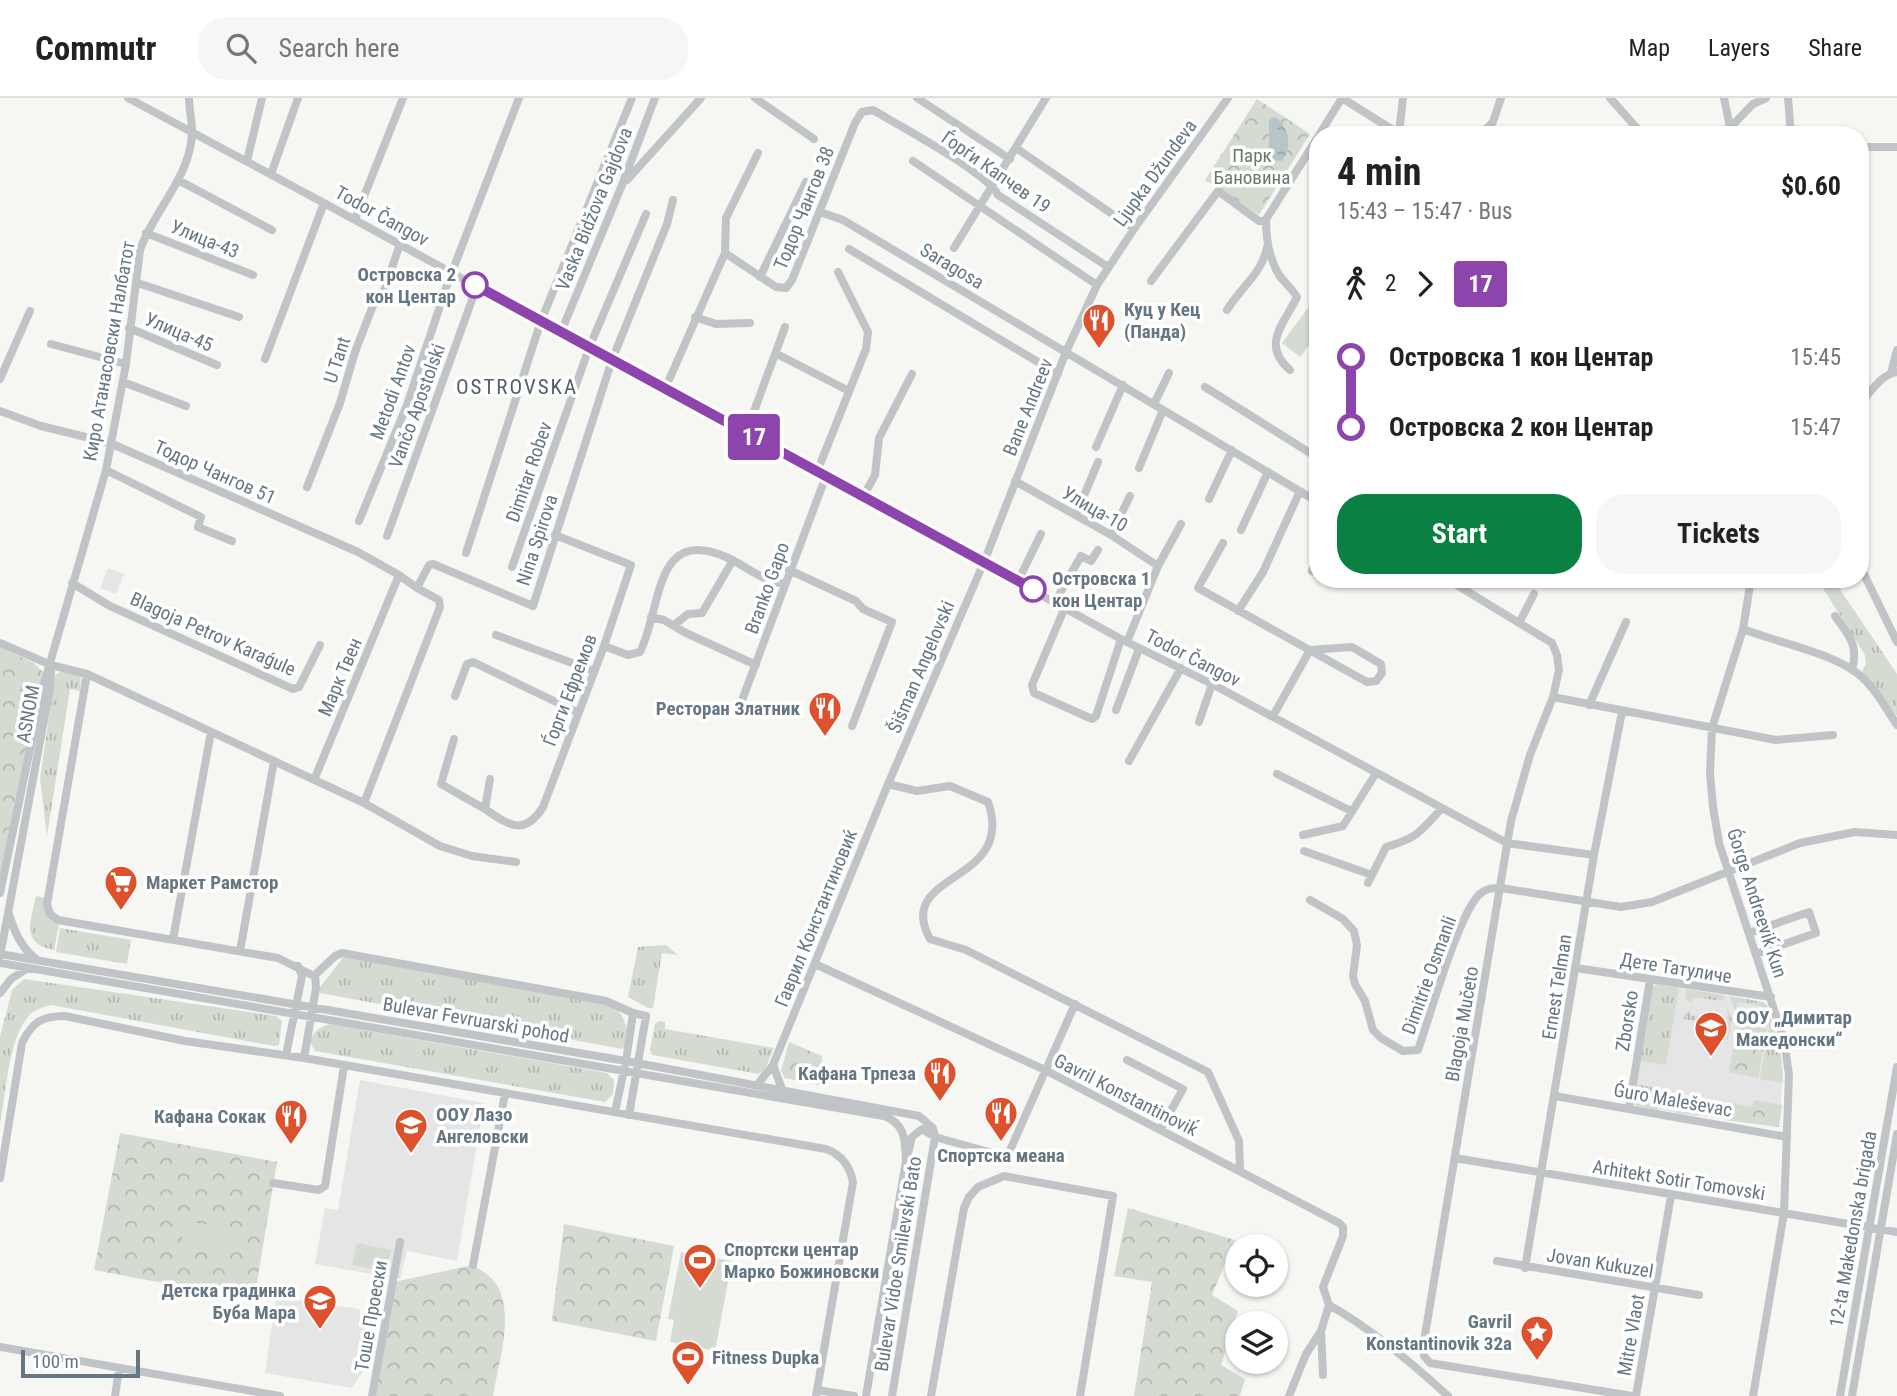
<!DOCTYPE html>
<html lang="en">
<head>
<meta charset="utf-8">
<style>
	body { margin:0; font-family:"Roboto Condensed",sans-serif; background:#f6f6f6; color:#222; height:100vh; display:flex; flex-direction:column; font-size:26px; white-space:nowrap }
	* { box-sizing:border-box; margin:0 }
	p { font-size:23px; color:#767676 }
	.icon { flex:none; width:38px; height:38px; fill:none; stroke:currentColor; stroke-width:2; stroke-linecap:round; stroke-linejoin:round }
	.map { position:relative; flex:1; overflow:hidden }
	.sheet { position:absolute; left:1309px; top:28px; width:560px; height:462px; display:flex; flex-direction:column; background:#fff; border-radius:28px; box-shadow:0 2px 5px #0004 }
	.sheet>* { flex:none }
	.badge { padding:0 14px; border-radius:5px; font-size:24px; line-height:46px }
	.tools { position:absolute; left:1225px; top:1136px; display:grid; gap:14px }
	.tools a { display:grid; place-items:center; width:63px; height:63px; border-radius:50%; background:#fff; box-shadow:0 2px 5px #0004; font-size:35px }
	.scale { position:absolute; left:21px; bottom:18px; width:119px; box-sizing:border-box; padding-left:7px; border:4px solid #667783; border-top:0; font-size:19px; line-height:24px; white-space:nowrap; color:#667783; -webkit-text-stroke:5px #fff; paint-order:stroke }
	.map>.badge { position:absolute; translate:-50% -50%; box-shadow:0 0 0 4px #fff }
	.legs { display:flex; align-items:center; gap:10px; height:77px; padding:0 28px; font-size:23px }
	.legs p { margin-inline-start:auto }
	.headline { display:flex; align-items:center; justify-content:space-between; height:119px; padding:0 28px }
	h1 { font-size:38px; font-weight:700; line-height:52px }
	.primary-button { display:flex; gap:14px; margin-top:auto; padding:14px 28px }
	.primary-button a { flex:1; height:80px; border-radius:28px; background:#0b8043; color:#fff; font-size:28px; font-weight:700; line-height:80px; text-align:center }
	.primary-button a+a { background:#f6f6f6; color:#222 }
	ul { padding:0 28px; list-style:none }
	li { display:flex; align-items:center; gap:24px; height:70px; font-size:26px }
	li i { display:grid; place-items:center; width:10px; height:100%; margin:0 9px; background:currentColor }
	li i::after { content:''; width:18px; height:18px; margin:-9px; border:5px solid; border-radius:50%; background:#fff }
	li p { margin-inline-start:auto }
	li:first-child i { background:linear-gradient(#0000 50%,currentColor 0) }
	li:last-child i { background:linear-gradient(currentColor 50%,#0000 0) }
	header { display:flex; align-items:center; gap:42px; box-sizing:border-box; height:98px; padding:0 35px; background:#fff; border-bottom:2px solid #e0e0e0 }
	header strong { font-size:33px }
	nav { display:flex; gap:38px; margin-inline-start:auto; font-size:24px }
	.search { width:490px; height:63px; background:#f6f6f6; display:flex; align-items:center; gap:18px; box-sizing:border-box; padding:0 24px; border-radius:28px; color:#767676; font-size:26px }
	.map>svg:first-child { display:block }
</style>
</head>
<body>
<header>
<strong>Commutr</strong>
<div class="search"><svg class="icon" aria-label="search" viewBox="0 0 24 24"><circle cx="10" cy="10" r="6"/><path d="M15 15l6 6"/></svg>Search here</div>
<nav><a>Map</a><a>Layers</a><a>Share</a></nav>
</header>
<div class="map">
<svg width="1897" height="1298" viewBox="0 0 1897 1298">
	<defs>
		<pattern id="grass-tufts" width="24" height="20" patternUnits="userSpaceOnUse" patternTransform="scale(1.75)"><rect width="24" height="20" fill="#d6dbd2"/><path d="M3 7l-1-3M5 7V3M7 7l1-3M15 17l-1-3M17 17v-4M19 17l1-3" fill="none" stroke="#b1b6b0"/></pattern>
		<pattern id="forest-crowns" width="20" height="18" patternUnits="userSpaceOnUse" patternTransform="scale(1.75)"><rect width="20" height="18" fill="#d6dbd2"/><path d="M2 6a3 3 0 1 1 6 0M12 15a3 3 0 1 1 6 0" fill="none" stroke="#b1b6b0"/></pattern>
		<pattern id="water-ripples" width="26" height="14" patternUnits="userSpaceOnUse" patternTransform="scale(1.75)"><rect width="26" height="14" fill="#b8c4c8"/><path d="M2 4q2-2 4 0t4 0M15 11q2-2 4 0t4 0" fill="none" stroke="#99a4a8"/></pattern>
	</defs>
	<rect width="100%" height="100%" fill="#f6f6f3"/>
	<path fill="#e4e5e4" d="M108 470 124 476 116 496 100 490Z
		M1657 886 1763 904 1767 907 1780 948 1783 974 1779 1029 1639 1009 1634 1007 1633 1002 1654 887Z
		M360 982 484 1005 457 1163 407 1153 400 1181 315 1166 325 1110 338 1112Z
		M276 1199 359 1211 376 1254 352 1290 265 1275Z"/>
	<path fill="url(#grass-tufts)" d="M1817 481H1833L1897 576V618L1862 573 1866 566 1865 557Z
		M64 572 81 577 80 593 70 591 47 738 40 681 55 577Z
		M36 798 45 800 59 826 54 852C20 846 31 823 36 798Z
		M60 830 131 842 127 866 56 854Z
		M666 847 678 857 662 855 653 910H648L628 899 638 849Z
		M346 856 614 908C625 918 633 939 622 951L320 895V889Z
		M24 881 276 918 282 923 279 947 274 948 51 907C42 909 33 912 27 920 8 944 6 996 0 1026V939L12 892Z
		M1657 886 1679 890 1666 967 1640 963 1652 889Z
		M1687 891 1725 897 1722 903 1693 899 1692 905 1685 901Z
		M1730 898 1763 904 1767 907 1780 948 1783 985 1760 981 1769 929 1763 928 1765 909 1738 904 1735 913Z
		M1727 909 1732 922 1728 942 1725 941 1727 929 1684 921 1685 916 1691 912 1690 917 1728 924Z
		M659 923 665 924V931L774 950 765 971 759 976 652 957 650 951 655 926Z
		M329 926 607 975 614 982 613 996 605 1004 315 953 310 944C313 933 319 930 329 926Z
		M1636 986 1661 991 1658 1012 1634 1007Z
		M1678 999 1703 1003 1700 1018 1675 1015Z"/>
	<path fill="url(#forest-crowns)" d="M1257 1 1310 36 1259 117 1205 82Z
		M0 549 34 565 44 575 0 775Z
		M1738 926 1767 930 1758 980 1729 974Z
		M789 944 822 958 820 987 785 980 781 973Z
		M1754 1002 1782 1007 1779 1029 1724 1022 1727 1004 1752 1009Z
		M120 1035 277 1064 254 1202 94 1172Z
		M1128 1110 1235 1142 1212 1197 1238 1213 1221 1267 1245 1281 1240 1298H1134L1152 1184 1114 1178Z
		M564 1126 674 1148 656 1243 552 1223Z
		M473 1167C482 1173 493 1179 498 1189 514 1221 498 1265 493 1298H372L394 1184Z"/>
	<path fill="#d6dbd2" d="M1310 207 1318 214V236L1300 259 1282 245Z
		M185 1123 235 1131 230 1156 181 1148Z
		M357 1145 391 1152 386 1174 352 1167Z
		M681 1154 732 1163 715 1253 670 1244 674 1222 668 1221Z"/>
	<path fill="url(#water-ripples)" d="M1276 19C1289 30 1293 49 1282 63L1272 62 1268 52C1271 41 1267 26 1270 21Z"/>
	<g fill="none" stroke-linecap="round" stroke-linejoin="round">
		<path stroke="#c0c4c7" stroke-width="8" d="M128 0 324 105 1121 541 1212 586 1507 745 1594 757
			M755 0 814 41
			M917 0 1010 61
			M1342 0 1401 37
			M1610 0 1643 37
			M1724 0 1730 29
			M1788 0 1791 37
			M1399 35 1403 0
			M1319 37 1342 0
			M1480 37 1493 24 1501 0
			M1723 37 1753 6 1766 0
			M1860 49H1897
			M1016 50 1134 131
			M247 63 262 0
			M913 63 1097 187
			M271 76 298 0
			M178 82 272 132
			M627 82 701 0
			M820 114 843 122 1318 404
			M355 121 403 0
			M1266 122C1266 141 1269 160 1279 177 1285 185 1292 191 1297 199 1285 225 1260 246 1290 272
			M146 135 253 177
			M954 150 1046 0
			M849 151 1058 276
			M725 155 776 189 786 190 792 182 855 25 862 14 873 12C898 27 988 75 998 97L1108 169
			M760 179 806 84
			M1151 183 1218 93 1259 123H1265L1318 39
			M138 185 239 219
			M1227 212C1240 190 1262 176 1267 149
			M695 219 716 226 750 225
			M129 230 217 267
			M561 234 622 87 655 0
			M51 246 126 266
			M777 256 849 293
			M265 261 324 105
			M1891 275 1897 252
			M0 281 30 213
			M123 284 186 308
			M1205 289 1318 360
			M665 291 725 155 726 120 758 55
			M1154 306 1169 275
			M1860 306C1871 294 1880 277 1897 274
			M0 313 41 328 110 345 358 454 399 477 314 682
			M746 335 785 229
			M1096 349 1123 287
			M1139 370 1163 312
			M106 372 201 419 198 429 232 443
			M817 374 866 251 868 234 838 174
			M1015 383 1111 437 1158 468
			M307 389 340 305 355 254 374 205 384 193 400 146
			M863 399 875 377 879 340 912 276
			M1209 401 1232 352
			M1076 417 1098 364
			M359 423 407 307 447 187 519 0
			M1241 432 1268 374
			M1111 437 1130 398
			M387 438 477 188
			M1223 445 1198 490 1367 584 1376 583 1382 575 1381 566 1352 549 1310 552
			M466 455 541 223 632 0
			M1860 468 1897 544
			M512 469 589 250 646 116
			M789 472 856 503 863 511 892 524 852 628
			M1312 473 1318 460
			M1447 481 1552 545 1557 557 1559 572 1553 599 1530 657 1511 723 1425 1237 1424 1258 1430 1265 1632 1298
			M1751 481 1743 531 1712 630 1710 675 1713 709 1719 745 1784 942 1789 977 1784 1115 1753 1298
			M1018 483 1041 436
			M72 485 110 508 293 591 299 589 320 547
			M417 490 429 467 433 466 533 508 612 262 667 126 673 102
			M1055 504 1081 458 1091 463 1098 452
			M1065 509 1032 587 1034 595 1092 621 1096 618 1121 541
			M1238 513 1263 474 1300 393
			M1835 518C1849 538 1859 547 1852 572
			M651 519 664 522 684 534 756 567
			M1519 525 1534 496
			M674 527 688 516 702 515 733 462
			M1743 531C1776 544 1829 554 1857 575 1874 588 1885 609 1897 627
			M496 537 594 573
			M1127 544 1158 468 1181 426
			M0 545 51 567 87 576 47 806 50 816 58 822 278 860 312 877H315L335 858 342 855 606 903 633 915 646 918 629 1017
			M604 548 628 557 640 554C662 511 653 427 726 459 747 468 761 483 784 486
			M87 576 364 705 440 748 472 758 516 764
			M455 598 467 566 473 564 577 614
			M1553 599 1776 642 1833 637
			M1589 607 1626 524
			M1116 612 1139 551
			M738 613 826 378
			M1273 618 1310 552
			M1199 624 1212 586
			M454 641 441 686 485 711
			M1129 663 1181 570
			M1277 676 1351 713
			M490 681 485 711C509 727 524 739 543 709L604 548 631 467 555 437
			M888 686 917 693 950 688 988 704C1017 787 893 773 930 841L966 852 1208 974 1239 1043 1240 1072
			M364 705 440 509 439 502 417 490 399 477
			M1303 737 1343 728 1376 675
			M1304 753 1372 777
			M1368 785 1386 749C1416 740 1420 735 1441 711
			M0 795 43 589 106 372 126 266 140 152C154 112 192 77 192 33 192 22 189 11 189 0
			M1310 802 1343 821 1354 833 1357 847 1353 878 1355 886 1365 903 1373 932 1381 940 1403 953 1418 952C1429 922 1459 812 1481 795 1487 790 1493 790 1501 790L1621 809 1652 804 1800 745 1855 734 1897 737
			M9 816C14 833 21 850 36 861
			M1749 835 1809 814 1816 835 1756 856
			M173 841 211 634
			M240 853 274 663
			M0 856 626 963 919 1018 933 1030 935 1039 892 1298
			M0 858 50 590 51 574
			M0 865 884 1018C906 1026 905 1043 906 1063
			M815 866 1045 972 1339 1125 1343 1129V1138L1323 1189 1329 1207
			M1576 870 1771 899
			M0 895 11 881 28 870
			M286 957 302 878 298 868
			M304 960 316 890 315 877
			M1127 962 1183 991 1160 1032
			M773 967 782 991
			M757 987 773 967 888 686 984 464 1066 254 1097 187 1134 131 1228 0
			M1555 998 1787 1039
			M1629 1010 1650 882
			M615 1014 626 963 633 915
			M1455 1060 1897 1134
			M0 1080 22 945C32 924 42 918 65 918L185 943 304 960 826 1051C842 1057 850 1068 853 1084L816 1298
			M273 1085 319 1092 325 1088 344 968
			M1497 1163 1699 1197
			M473 1167 505 996
			M1525 1170 1594 757 1622 614
			M1329 1207C1372 1231 1412 1265 1448 1298
			M1321 1233 1323 1277
			M0 1249 280 1298
			M817 1292 854 1298
			M115 1298 119 1271
			M372 1298 400 1144
			M866 1298 906 1063 912 1039 922 1031 935 1039 1007 1059 1075 906
			M931 1298 964 1110 969 1099 978 1089 1004 1078 1113 1098 1080 1298
			M1289 1298 1306 1256 1321 1233 1329 1207
			M1636 1298 1671 1098
			M1840 1298 1897 969
			M1852 1298 1897 1036"/>
	</g>
	<g fill="none" stroke-linecap="round" stroke-linejoin="round">
		<defs>
			<path id="line-1" d="M475 187 1033 491"/>
		</defs>
		<use href="#line-1" stroke="#fff" stroke-width="16"/>
		<use href="#line-1" stroke="#8e44ad" stroke-width="10"/>
	</g>
	<defs>
		<symbol id="restaurant-pin" viewBox="-11 -11 22 30"><path d="M0 17L-7.5 6A9.5 9.5 0 1 1 7.5 6Z" fill="#dd512d" stroke="#fff"/><path d="M-5-6h1v4h1v-4h1v4h1v-4h1v5L-1.5 .5V6h-2V.5L-5-1ZM5-6V6H3V1.5H1.5Q1.5-4 5-6Z" fill="#fff"/></symbol>
		<symbol id="supermarket-pin" viewBox="-11 -11 22 30"><path d="M0 17L-7.5 6A9.5 9.5 0 1 1 7.5 6Z" fill="#dd512d" stroke="#fff"/><path d="M-6-5.5h2.5l.6 2H6L4.5 2H-2.5L-4.4-4H-6ZM-1.5 3.2a1.3 1.3 0 1 0 .1 0ZM3 3.2a1.3 1.3 0 1 0 .1 0Z" fill="#fff"/></symbol>
		<symbol id="school-pin" viewBox="-11 -11 22 30"><path d="M0 17L-7.5 6A9.5 9.5 0 1 1 7.5 6Z" fill="#dd512d" stroke="#fff"/><path d="M0-5L7-2L0 1L-7-2ZM-4 1L0 2.5L4 1V4Q0 6-4 4Z" fill="#fff"/></symbol>
		<symbol id="stadium-pin" viewBox="-11 -11 22 30"><path d="M0 17L-7.5 6A9.5 9.5 0 1 1 7.5 6Z" fill="#dd512d" stroke="#fff"/><path d="M0-5a6.5 5 0 1 0 0 10a6.5 5 0 1 0 0-10ZM-3.5-1.8h7v3.6h-7Z" fill="#fff"/></symbol>
		<symbol id="sight-pin" viewBox="-11 -11 22 30"><path d="M0 17L-7.5 6A9.5 9.5 0 1 1 7.5 6Z" fill="#dd512d" stroke="#fff"/><path d="M0-6L1.8-2.2L6-1.7L2.9 1.2L3.7 5.4L0 3.3L-3.7 5.4L-2.9 1.2L-6-1.7L-1.8-2.2Z" fill="#fff"/></symbol>
	</defs>
	<g fill-rule="evenodd">
		<use href="#restaurant-pin" x="1080" y="203" width="38" height="52"/>
		<use href="#restaurant-pin" x="806" y="591" width="38" height="52"/>
		<use href="#supermarket-pin" x="102" y="765" width="38" height="52"/>
		<use href="#school-pin" x="1692" y="911" width="38" height="52"/>
		<use href="#restaurant-pin" x="921" y="956" width="38" height="52"/>
		<use href="#restaurant-pin" x="982" y="996" width="38" height="52"/>
		<use href="#restaurant-pin" x="272" y="999" width="38" height="52"/>
		<use href="#school-pin" x="392" y="1008" width="38" height="52"/>
		<use href="#stadium-pin" x="681" y="1143" width="38" height="52"/>
		<use href="#school-pin" x="301" y="1184" width="38" height="52"/>
		<use href="#sight-pin" x="1518" y="1215" width="38" height="52"/>
		<use href="#stadium-pin" x="669" y="1240" width="38" height="52"/>
	</g>
	<g fill="#fff" stroke="#8e44ad" stroke-width="3.5">
		<circle cx="475" cy="187" r="12"/>
		<circle cx="1033" cy="491" r="12"/>
	</g>
	<g text-anchor="middle" dominant-baseline="central" stroke-width="7" stroke-linejoin="round" paint-order="stroke">
		<g font-size="19" fill="#6a7a65" stroke="#fff">
			<text x="1252" y="57">Парк<tspan x="1252" dy="22">Бановина</tspan></text>
		</g>
		<g font-size="19" fill="#667783" stroke="#fff">
			<text transform="translate(996 74) rotate(35)">Ѓорѓи Капчев 19</text>
			<text transform="translate(1155 75) rotate(-54)">Ljupka Džundeva</text>
			<text transform="translate(804 110) rotate(-68)">Тодор Чангов 38</text>
			<text transform="translate(594 111) rotate(-68)">Vaska Bidžova Gajdova</text>
			<text transform="translate(382 118) rotate(29)">Todor Čangov</text>
			<text transform="translate(205 141) rotate(22)">Улица-43</text>
			<text transform="translate(952 168) rotate(31)">Saragosa</text>
			<text transform="translate(179 234) rotate(23)">Улица-45</text>
			<text transform="translate(109 253) rotate(-80)">Киро Атанасовски Налбатот</text>
			<text transform="translate(337 262) rotate(-72)">U Tant</text>
			<text transform="translate(393 294) rotate(-70)">Metodi Antov</text>
			<text transform="translate(417 308) rotate(-70)">Vančo Apostolski</text>
			<text transform="translate(1028 309) rotate(-68)">Bane Andreev</text>
			<text transform="translate(215 374) rotate(24)">Тодор Чангов 51</text>
			<text transform="translate(529 374) rotate(-71)">Dimitar Robev</text>
			<text transform="translate(1095 411) rotate(30)">Улица-10</text>
			<text transform="translate(537 442) rotate(-72)">Nina Spirova</text>
			<text transform="translate(767 490) rotate(-70)">Branko Gapo</text>
			<text transform="translate(213 536) rotate(24)">Blagoja Petrov Karaǵule</text>
			<text transform="translate(1193 560) rotate(27)">Todor Čangov</text>
			<text transform="translate(921 569) rotate(-67)">Šišman Angelovski</text>
			<text transform="translate(340 579) rotate(-67)">Марк Твен</text>
			<text transform="translate(570 592) rotate(-69)">Ѓорги Ефремов</text>
			<text transform="translate(28 616) rotate(-80)">ASNOM</text>
			<text transform="translate(1757 805) rotate(72)">Ǵorge Andreeviḱ Kun</text>
			<text transform="translate(816 820) rotate(-68)">Гаврил Константиновиќ</text>
			<text transform="translate(1676 870) rotate(9)">Дете Татуличе</text>
			<text transform="translate(1429 877) rotate(-70)">Dimitrie Osmanli</text>
			<text transform="translate(1557 889) rotate(-81)">Ernest Telman</text>
			<text transform="translate(476 922) rotate(10)">Bulevar Fevruarski pohod</text>
			<text transform="translate(1627 923) rotate(-81)">Zborsko</text>
			<text transform="translate(1462 926) rotate(-80)">Blagoja Mučeto</text>
			<text transform="translate(1126 997) rotate(27)">Gavril Konstantinoviḱ</text>
			<text transform="translate(1673 1002) rotate(10)">Ǵuro Maleševac</text>
			<text transform="translate(1679 1082) rotate(9)">Arhitekt Sotir Tomovski</text>
			<text transform="translate(1853 1131) rotate(-80)">12-ta Makedonska brigada</text>
			<text transform="translate(1600 1165) rotate(9)">Jovan Kukuzel</text>
			<text transform="translate(898 1166) rotate(-81)">Bulevar Vidoe Smilevski Bato</text>
			<text transform="translate(371 1218) rotate(-80)">Тоше Проески</text>
			<text transform="translate(1631 1237) rotate(-80)">Mitre Vlaot</text>
		</g>
		<g font-size="19" font-weight="bold" fill="#667783" stroke="#fff" text-anchor="end">
			<text x="456" y="176">Островска 2<tspan x="456" dy="22">кон Центар</tspan></text>
			<text x="1052" y="480" text-anchor="start">Островска 1<tspan x="1052" dy="22">кон Центар</tspan></text>
		</g>
		<g font-size="19" font-weight="bold" fill="#667783" stroke="#fff" text-anchor="start">
			<text x="1124" y="211">Куц у Кец<tspan x="1124" dy="22">(Панда)</tspan></text>
			<text x="800" y="610" text-anchor="end">Ресторан Златник</text>
			<text x="146" y="784">Маркет Рамстор</text>
			<text x="1736" y="919">ООУ „Димитар<tspan x="1736" dy="22">Македонски“</tspan></text>
			<text x="916" y="975" text-anchor="end">Кафана Трпеза</text>
			<text x="436" y="1016">ООУ Лазо<tspan x="436" dy="22">Ангеловски</tspan></text>
			<text x="266" y="1018" text-anchor="end">Кафана Сокак</text>
			<text x="1001" y="1057" text-anchor="middle">Спортска меана</text>
			<text x="724" y="1151">Спортски центар<tspan x="724" dy="22">Марко Божиновски</tspan></text>
			<text x="296" y="1192" text-anchor="end">Детска градинка<tspan x="296" dy="22">Буба Мара</tspan></text>
			<text x="1512" y="1223" text-anchor="end">Gavril<tspan x="1512" dy="22">Konstantinovik 32a</tspan></text>
			<text x="712" y="1259">Fitness Dupka</text>
		</g>
		<g font-size="21" letter-spacing="2" fill="#546068" stroke="#fff">
			<text x="517" y="289">OSTROVSKA</text>
		</g>
	</g>
</svg>
<div class="tools">
<a><svg class="icon" aria-label="locate" viewBox="0 0 24 24"><circle cx="12" cy="12" r="6"/><path d="M12 2v4M12 18v4M2 12h4M18 12h4"/></svg></a>
<a><svg class="icon" aria-label="layers" viewBox="0 0 24 24"><path d="M12 4l9 5-9 5-9-5zM3 14l9 5 9-5"/></svg></a>
</div>
<div class="scale">100 m</div>
<b class="badge" style="left:754px;top:339px;background:#8e44ad;color:#fff">17</b>
<section class="sheet">
<div class="headline"><div><h1>4 min</h1><p>15:43 – 15:47 · Bus</p></div><b>$0.60</b></div>
<div class="legs"><svg class="icon" aria-label="walk" viewBox="0 0 24 24"><circle cx="13" cy="4" r="2"/><path d="M13 8l-2 6 4 7M11 14l-3 7M7 12l3-4h3l4 4"/></svg>2<svg class="icon" aria-label="forward" viewBox="0 0 24 24"><path d="M9 5l7 7-7 7"/></svg><b class="badge" style="background:#8e44ad;color:#fff">17</b></div>
<ul>
<li><i style="color:#8e44ad"></i><b>Островска 1 кон Центар</b><p>15:45</p></li>
<li><i style="color:#8e44ad"></i><b>Островска 2 кон Центар</b><p>15:47</p></li>
</ul>
<div class="primary-button"><a>Start</a><a>Tickets</a></div>
</section>
</div>
</body>
</html>
